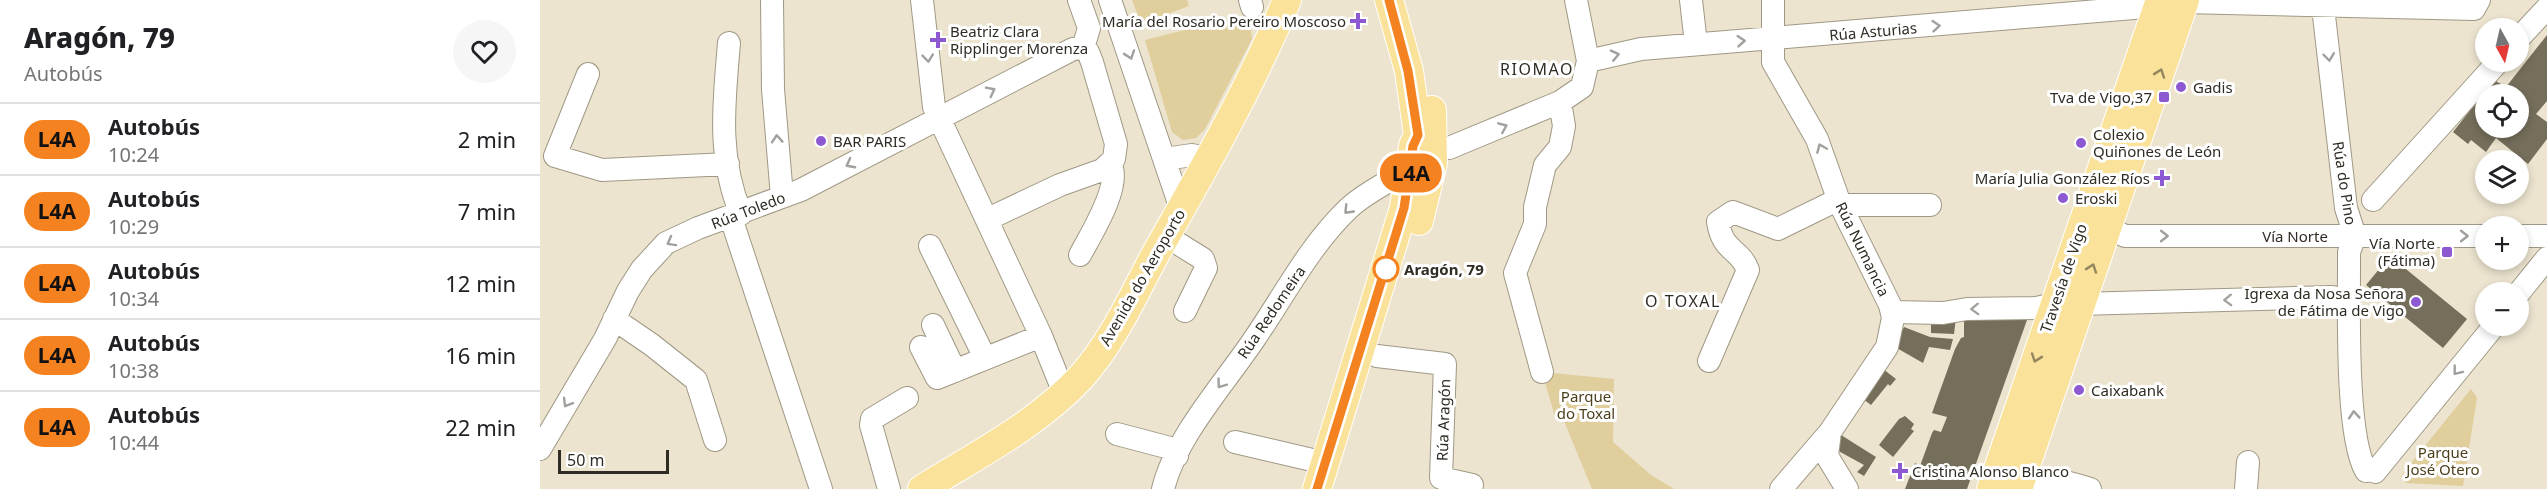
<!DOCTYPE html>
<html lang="es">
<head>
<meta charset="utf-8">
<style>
	body { margin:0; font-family:"Noto Sans",sans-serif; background:#f6f6f6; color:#202124; height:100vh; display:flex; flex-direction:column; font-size:22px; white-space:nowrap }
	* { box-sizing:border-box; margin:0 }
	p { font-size:20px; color:#757577 }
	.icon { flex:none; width:33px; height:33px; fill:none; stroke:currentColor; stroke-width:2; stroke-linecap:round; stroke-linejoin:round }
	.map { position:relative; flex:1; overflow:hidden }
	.sheet { display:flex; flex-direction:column; background:#fff; width:540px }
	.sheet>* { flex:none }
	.badge { padding:0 12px; border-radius:20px; font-size:21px; line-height:39px }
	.needle { width:39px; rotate:172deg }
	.buttons { position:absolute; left:1935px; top:18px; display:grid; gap:12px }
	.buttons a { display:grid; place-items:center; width:54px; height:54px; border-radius:50%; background:#fff; box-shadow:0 3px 9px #0003; font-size:30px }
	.scale { position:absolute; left:18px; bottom:15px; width:111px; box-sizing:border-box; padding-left:6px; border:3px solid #2f2c23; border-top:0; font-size:16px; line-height:21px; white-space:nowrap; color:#2f2c23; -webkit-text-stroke:4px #fff; paint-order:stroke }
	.map>.badge { position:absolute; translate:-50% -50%; box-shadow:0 0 0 3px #fff }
	.round { display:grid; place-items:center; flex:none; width:63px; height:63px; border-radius:32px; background:#f6f6f6 }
	.head { display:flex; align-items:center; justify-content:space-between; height:102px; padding:0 24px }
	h1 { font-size:28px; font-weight:800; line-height:45px }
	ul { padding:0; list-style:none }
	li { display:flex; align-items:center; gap:18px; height:72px; padding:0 24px; border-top:2px solid #e0e0e0 }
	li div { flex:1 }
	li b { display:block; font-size:22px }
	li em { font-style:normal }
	li .badge { min-width:66px; font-weight:700; text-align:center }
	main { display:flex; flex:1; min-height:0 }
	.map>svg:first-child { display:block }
</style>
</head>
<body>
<main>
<section class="sheet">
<div class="head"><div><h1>Aragón, 79</h1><p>Autobús</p></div><a class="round"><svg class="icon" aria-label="heart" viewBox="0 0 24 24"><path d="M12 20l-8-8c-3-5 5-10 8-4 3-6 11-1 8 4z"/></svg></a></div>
<ul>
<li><span class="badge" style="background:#f58220;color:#111">L4A</span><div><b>Autobús</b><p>10:24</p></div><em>2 min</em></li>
<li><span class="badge" style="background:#f58220;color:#111">L4A</span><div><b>Autobús</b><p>10:29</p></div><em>7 min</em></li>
<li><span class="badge" style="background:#f58220;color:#111">L4A</span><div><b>Autobús</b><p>10:34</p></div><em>12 min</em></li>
<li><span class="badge" style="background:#f58220;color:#111">L4A</span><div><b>Autobús</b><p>10:38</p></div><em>16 min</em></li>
<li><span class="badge" style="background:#f58220;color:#111">L4A</span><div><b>Autobús</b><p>10:44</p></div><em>22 min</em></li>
</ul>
</section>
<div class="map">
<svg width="2007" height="489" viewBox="0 0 2007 489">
	<rect width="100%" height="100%" fill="#ece4cf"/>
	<path fill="#e0ce9c" d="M592 0H647L649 6 601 24Z
		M692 18 711 30 712 39 665 129 656 138 643 140 632 132 605 40Z
		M1002 372 1074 379 1073 442 1111 475 1134 489H1052L1024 421 1015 417Z
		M1931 389 1937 398 1923 486 1866 483 1861 476 1863 473Z"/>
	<path fill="#756e5b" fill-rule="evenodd" d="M2007 35V101L1996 114 2007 122V139L1988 164 1956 138 1946 152 1931 140 1928 144 1913 132 1954 80 1966 87ZM1946 94H1978V128H1946Z
		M1850 256 1927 319 1903 348 1826 285Z
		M1483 315 1487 320 1427 489H1365L1375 463 1380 466 1392 433 1394 430 1401 432 1407 417 1392 413 1415 349 1421 338 1424 337V316Z
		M1391 316 1416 318 1414 334 1391 333Z
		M1364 327 1390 337 1413 339 1410 350 1389 347 1383 363 1355 347Z
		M1343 369 1356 379 1350 386 1348 384 1331 405 1323 399Z
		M1365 416 1374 424 1371 429 1374 431 1353 457 1339 445 1359 419Z
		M1301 435 1336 457 1324 476 1317 472 1324 465 1293 448Z"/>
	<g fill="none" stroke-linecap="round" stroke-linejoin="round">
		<defs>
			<path id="minor" d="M232 0 233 89 242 197
				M382 0 394 107 501 336 524 393
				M539 0 549 28 543 48
				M570 0 641 209
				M710 0 712 7
				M1151 0 1156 44
				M1233 0V62L1277 139 1300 204 1350 305 1353 318 1347 347 1290 432 1287 456 1307 489
				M1786 0 1783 7 1806 208 1815 236 1809 252V269C1809 314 1806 437 1826 471
				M1644 2 1934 9 1939 0
				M1978 39 2007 8
				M189 43C184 103 177 156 201 214
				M1048 61 1101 49 1618 6
				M48 74 15 156 62 170 188 164
				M909 148 1020 102 1042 87 1048 61 1036 0
				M625 159 652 155 667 159
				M1833 200 1958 62
				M1562 214 1567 227 1585 236H1946
				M191 218 281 489
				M448 219 520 185 562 170 574 159 576 144 552 62 548 52 543 48
				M626 236 663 259 666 268 645 311
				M1978 236H2007
				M390 246 445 358
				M540 255C550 236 583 184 570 164
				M1978 294 2007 258
				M1539 304 1792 297 1809 301
				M1352 312 1403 313 1427 309 1496 308 1515 304
				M74 319 112 345 156 380 175 440
				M393 325 415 371
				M381 347 397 378 501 336
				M837 356 905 364 901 478 932 485
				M1169 361 1208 270C1199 247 1183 253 1178 222L1193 212 1238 229 1293 202 1308 205H1390
				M1002 372 975 273 995 224V207L1005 165 1020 147 1024 126 1020 102
				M577 434 630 448 637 456
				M695 442 785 463
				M0 449 65 339 88 291 102 269 126 243 158 228 261 190 533 49 543 48
				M1835 472 1954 326
				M1469 488C1496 473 1522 480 1550 489
				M349 489 331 425 332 419 367 398
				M623 489C636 436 685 383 715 338 745 294 770 245 809 208 828 190 852 182 872 165
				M1241 489 1290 432
				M1706 489 1708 462"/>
			<path id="major" d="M879 221 893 163 892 110
				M382 489C437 455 498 424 542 376 573 341 593 296 615 255 662 172 710 88 747 0
				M777 489 864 208 873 146 878 135 869 71 849 0
				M1451 489 1620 0
				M1478 489 1645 0"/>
		</defs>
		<use href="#minor" stroke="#9f9884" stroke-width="24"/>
		<use href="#major" stroke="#fff" stroke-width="30"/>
		<use href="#minor" stroke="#fff" stroke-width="22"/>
		<use href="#major" stroke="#fae29a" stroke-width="28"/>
	</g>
	<defs><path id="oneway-chevron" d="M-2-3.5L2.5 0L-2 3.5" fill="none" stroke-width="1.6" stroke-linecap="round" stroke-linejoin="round" transform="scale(1.5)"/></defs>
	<g stroke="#a1a09c">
		<use href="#oneway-chevron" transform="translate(1396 26) rotate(-5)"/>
		<use href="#oneway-chevron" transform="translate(1201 41) rotate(-4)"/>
		<use href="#oneway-chevron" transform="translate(590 55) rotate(71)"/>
		<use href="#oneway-chevron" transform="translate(1075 55) rotate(-13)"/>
		<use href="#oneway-chevron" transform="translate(1789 57) rotate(83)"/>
		<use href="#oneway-chevron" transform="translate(388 58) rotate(84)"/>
		<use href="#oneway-chevron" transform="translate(451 91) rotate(-27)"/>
		<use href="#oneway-chevron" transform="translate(963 127) rotate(-23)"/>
		<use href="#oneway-chevron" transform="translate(237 139) rotate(-94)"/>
		<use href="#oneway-chevron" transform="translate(1281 148) rotate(-113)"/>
		<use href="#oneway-chevron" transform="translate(310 164) rotate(152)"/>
		<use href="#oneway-chevron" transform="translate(808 210) rotate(134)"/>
		<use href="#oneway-chevron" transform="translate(1624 236)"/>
		<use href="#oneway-chevron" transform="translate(1924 236)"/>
		<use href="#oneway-chevron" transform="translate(131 242) rotate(151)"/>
		<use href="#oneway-chevron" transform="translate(1688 300) rotate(178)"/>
		<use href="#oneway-chevron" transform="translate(1435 309) rotate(178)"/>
		<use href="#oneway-chevron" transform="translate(1917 371) rotate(128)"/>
		<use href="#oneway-chevron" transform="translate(681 384) rotate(126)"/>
		<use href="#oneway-chevron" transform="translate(27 403) rotate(121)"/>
		<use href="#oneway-chevron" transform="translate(1814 415) rotate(-94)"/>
	</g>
	<g stroke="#94875e">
		<use href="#oneway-chevron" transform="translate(1620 73) rotate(-71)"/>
		<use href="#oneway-chevron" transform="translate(1552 268) rotate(-71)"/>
		<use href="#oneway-chevron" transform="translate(1496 358) rotate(109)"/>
	</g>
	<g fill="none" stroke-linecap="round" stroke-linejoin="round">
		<defs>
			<path id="line" d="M777 489 864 208 873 146 878 135 868 71 849 0"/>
		</defs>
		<use href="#line" stroke="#fff" stroke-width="14"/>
		<use href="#line" stroke="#f58220" stroke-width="9"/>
	</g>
	<g fill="#8c59d2" stroke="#fff" stroke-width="2">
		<path d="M815 12h6v6h6v6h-6v6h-6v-6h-6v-6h6z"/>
		<path d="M395 31h6v6h6v6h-6v6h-6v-6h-6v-6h6z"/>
		<circle cx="1641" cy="87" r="6"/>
		<rect x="1618" y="91" width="12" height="12" rx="3"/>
		<circle cx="281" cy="141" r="6"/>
		<circle cx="1541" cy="143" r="6"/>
		<path d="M1619 169h6v6h6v6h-6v6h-6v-6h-6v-6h6z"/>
		<circle cx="1523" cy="198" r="6"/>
		<rect x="1901" y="246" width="12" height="12" rx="3"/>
		<circle cx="1876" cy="302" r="6"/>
		<circle cx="1539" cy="390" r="6"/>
		<path d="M1357 462h6v6h6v6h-6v6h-6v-6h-6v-6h6z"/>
	</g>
	<circle fill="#fff" stroke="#f58220" stroke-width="3" cx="846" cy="269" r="12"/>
	<g text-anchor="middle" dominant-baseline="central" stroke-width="6" stroke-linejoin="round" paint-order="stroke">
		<g font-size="15" fill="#2f2c23" stroke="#fff" text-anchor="start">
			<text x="806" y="21" text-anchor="end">María del Rosario Pereiro Moscoso</text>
			<text x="410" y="31">Beatriz Clara<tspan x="410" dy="17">Ripplinger Morenza</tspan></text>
			<text x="1653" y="87">Gadis</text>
			<text x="1612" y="97" text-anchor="end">Tva de Vigo,37</text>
			<text x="1553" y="134">Colexio<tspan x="1553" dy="17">Quiñones de León</tspan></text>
			<text x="293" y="141">BAR PARIS</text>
			<text x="1610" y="178" text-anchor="end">María Julia González Ríos</text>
			<text x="1535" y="198">Eroski</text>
			<text x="1895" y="243" text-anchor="end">Vía Norte<tspan x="1895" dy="17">(Fátima)</tspan></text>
			<text x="1864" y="293" text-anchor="end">Igrexa da Nosa Señora<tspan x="1864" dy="17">de Fátima de Vigo</tspan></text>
			<text x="1551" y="390">Caixabank</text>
			<text x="1372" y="471">Cristina Alonso Blanco</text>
		</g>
		<g font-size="15" fill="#2f2c23" stroke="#fff">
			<text transform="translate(1333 31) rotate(-5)">Rúa Asturias</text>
			<text transform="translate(1805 183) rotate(81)">Rúa do Pino</text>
			<text transform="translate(208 210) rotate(-21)">Rúa Toledo</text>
			<text x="1755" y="236">Vía Norte</text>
			<text transform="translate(1323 249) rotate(64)">Rúa Numancia</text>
			<text transform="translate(602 277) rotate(-60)">Avenida do Aeroporto</text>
			<text transform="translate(1523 278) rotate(-71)">Travesía de Vigo</text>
			<text transform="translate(731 312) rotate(-56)">Rúa Redomeira</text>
			<text transform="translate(903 420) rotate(-88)">Rúa Aragón</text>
		</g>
		<g font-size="15" font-weight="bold" fill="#2f2c23" stroke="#fff" text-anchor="start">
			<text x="864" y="269">Aragón, 79</text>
		</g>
		<g font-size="15" fill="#4c3f1b" stroke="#fff">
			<text x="1046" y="396">Parque<tspan x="1046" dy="17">do Toxal</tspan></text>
			<text x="1903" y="452">Parque<tspan x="1903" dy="17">José Otero</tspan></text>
		</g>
		<g font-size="16" letter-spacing="1.5" fill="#2f2c23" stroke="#fff">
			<text x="997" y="69">RIOMAO</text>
			<text x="1143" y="301">O TOXAL</text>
		</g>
	</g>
</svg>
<div class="buttons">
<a><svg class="needle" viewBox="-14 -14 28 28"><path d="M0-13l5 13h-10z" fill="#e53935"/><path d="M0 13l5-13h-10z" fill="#757577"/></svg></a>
<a><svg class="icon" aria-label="locate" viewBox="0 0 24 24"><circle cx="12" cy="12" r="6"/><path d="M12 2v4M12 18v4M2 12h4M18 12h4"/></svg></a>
<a><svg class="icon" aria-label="layers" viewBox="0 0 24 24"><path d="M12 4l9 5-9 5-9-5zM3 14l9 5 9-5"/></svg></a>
<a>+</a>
<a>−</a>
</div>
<div class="scale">50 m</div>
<b class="badge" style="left:871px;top:173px;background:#f58220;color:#111">L4A</b>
</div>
</main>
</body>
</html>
